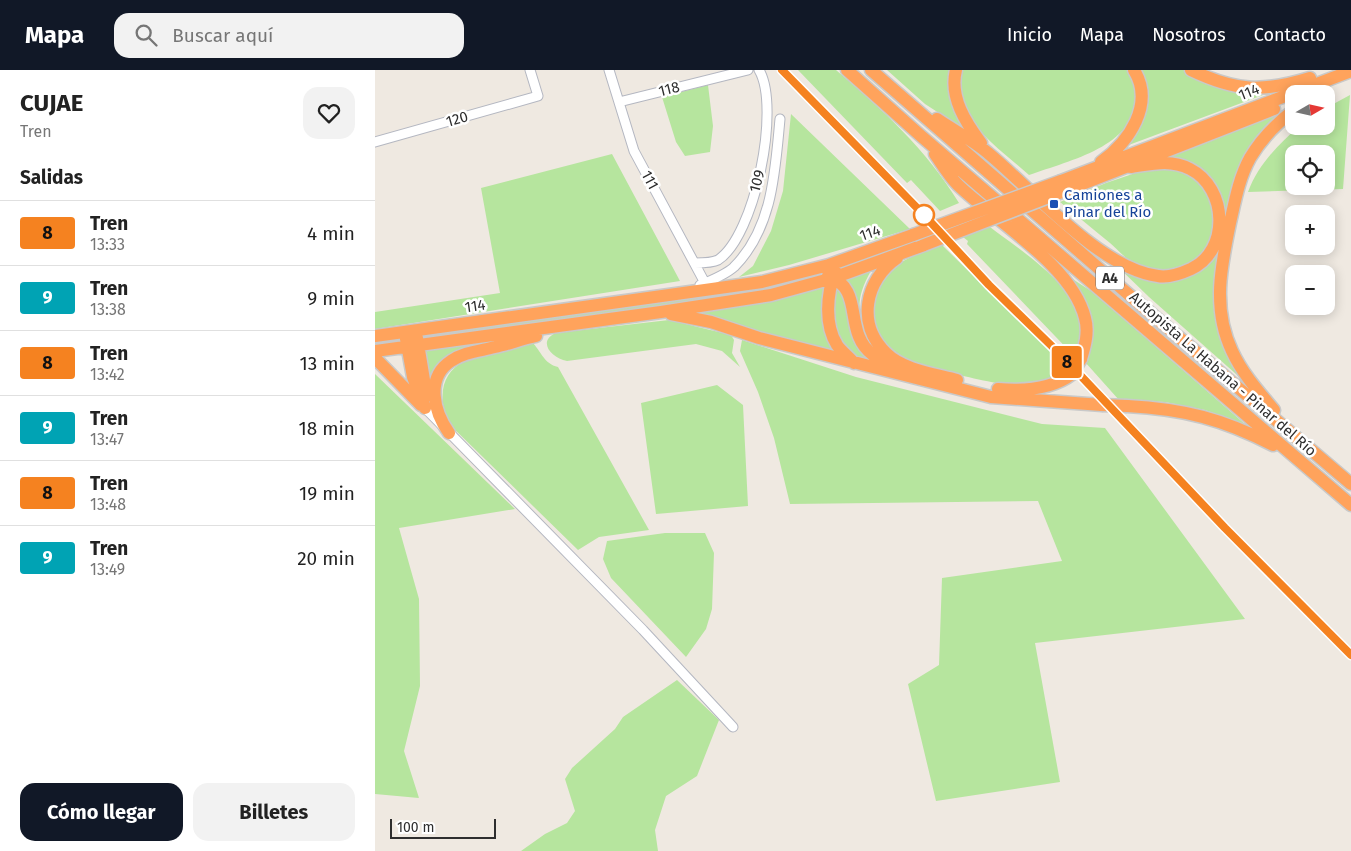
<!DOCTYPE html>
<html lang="es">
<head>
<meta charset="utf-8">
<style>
	body { margin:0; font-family:"Fira Sans",sans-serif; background:#f2f2f2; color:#222; height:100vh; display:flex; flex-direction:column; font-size:19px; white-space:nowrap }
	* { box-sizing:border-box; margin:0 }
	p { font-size:16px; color:#767676 }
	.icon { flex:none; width:28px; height:28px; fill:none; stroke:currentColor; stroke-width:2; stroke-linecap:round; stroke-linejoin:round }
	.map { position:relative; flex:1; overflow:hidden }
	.sheet { display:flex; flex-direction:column; background:#fff; width:375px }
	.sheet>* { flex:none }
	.badge { padding:0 10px; border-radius:4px; font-size:18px; line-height:32px }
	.needle { width:32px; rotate:81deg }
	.fabs { position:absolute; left:910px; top:15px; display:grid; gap:10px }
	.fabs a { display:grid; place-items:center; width:50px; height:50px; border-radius:10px; background:#fff; box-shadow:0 2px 12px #0003; font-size:25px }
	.scale { position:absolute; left:15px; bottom:12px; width:106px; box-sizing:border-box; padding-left:5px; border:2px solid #2e2e2e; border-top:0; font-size:14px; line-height:18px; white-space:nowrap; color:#2e2e2e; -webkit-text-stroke:4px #fff; paint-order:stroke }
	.map>.badge { position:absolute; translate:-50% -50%; box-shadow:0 0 0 2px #fff }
	h2 { padding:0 20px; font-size:19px; line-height:45px }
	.round { display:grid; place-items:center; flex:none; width:52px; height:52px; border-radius:15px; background:#f2f2f2 }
	.overview { display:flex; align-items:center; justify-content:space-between; height:85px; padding:0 20px }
	h1 { font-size:24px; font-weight:700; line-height:38px }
	.button { display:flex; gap:10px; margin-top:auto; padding:10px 20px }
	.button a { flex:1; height:58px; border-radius:15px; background:#111827; color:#fff; font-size:20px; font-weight:700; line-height:58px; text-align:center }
	.button a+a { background:#f2f2f2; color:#222 }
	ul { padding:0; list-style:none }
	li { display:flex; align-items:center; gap:15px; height:65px; padding:0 20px; border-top:1px solid #e0e0e0 }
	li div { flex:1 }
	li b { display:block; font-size:19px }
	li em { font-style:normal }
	li .badge { min-width:55px; font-weight:700; text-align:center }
	header { display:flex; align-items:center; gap:30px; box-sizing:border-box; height:70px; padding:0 25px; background:#111827; color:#fff }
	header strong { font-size:24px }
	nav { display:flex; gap:28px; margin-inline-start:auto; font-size:18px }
	.search { width:350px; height:45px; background:#f2f2f2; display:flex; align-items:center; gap:12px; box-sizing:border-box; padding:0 18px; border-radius:15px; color:#767676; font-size:19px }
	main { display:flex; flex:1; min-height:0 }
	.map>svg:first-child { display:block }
</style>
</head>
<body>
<header>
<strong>Mapa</strong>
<div class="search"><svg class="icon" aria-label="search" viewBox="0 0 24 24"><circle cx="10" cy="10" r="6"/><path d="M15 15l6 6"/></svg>Buscar aquí</div>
<nav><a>Inicio</a><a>Mapa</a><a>Nosotros</a><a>Contacto</a></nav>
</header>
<main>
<section class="sheet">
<div class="overview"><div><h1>CUJAE</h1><p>Tren</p></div><a class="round"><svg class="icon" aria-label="heart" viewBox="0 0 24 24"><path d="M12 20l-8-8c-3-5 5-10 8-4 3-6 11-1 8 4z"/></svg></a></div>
<h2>Salidas</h2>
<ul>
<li><span class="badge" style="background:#f58220;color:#111">8</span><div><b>Tren</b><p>13:33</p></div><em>4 min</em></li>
<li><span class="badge" style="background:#00a3b4;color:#fff">9</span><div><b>Tren</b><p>13:38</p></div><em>9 min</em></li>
<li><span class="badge" style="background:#f58220;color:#111">8</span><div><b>Tren</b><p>13:42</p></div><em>13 min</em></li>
<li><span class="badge" style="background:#00a3b4;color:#fff">9</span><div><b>Tren</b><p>13:47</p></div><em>18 min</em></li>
<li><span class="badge" style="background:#f58220;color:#111">8</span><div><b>Tren</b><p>13:48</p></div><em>19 min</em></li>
<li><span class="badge" style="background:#00a3b4;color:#fff">9</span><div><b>Tren</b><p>13:49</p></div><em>20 min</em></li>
</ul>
<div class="button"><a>Cómo llegar</a><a>Billetes</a></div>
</section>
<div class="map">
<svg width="976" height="781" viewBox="0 0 976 781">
	<rect width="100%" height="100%" fill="#efe9e1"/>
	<path fill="#b6e59e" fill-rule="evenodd" d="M423 0H461C509 41 551 79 584 133L565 141 536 110 532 113Z
		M512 0H577C572 30 579 39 595 63L550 34Z
		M588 0H754C783 71 704 87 654 105 623 77 575 48 588 0Z
		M765 0H809L838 16 896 22 743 79 759 62Z
		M333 15 338 56 335 82 310 86 301 72 287 27Z
		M975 25 968 119 873 122C883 95 902 76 924 56H951V38ZM919 84H951V116H919Z
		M915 37 874 81 840 210 870 312 774 227 742 196 795 210 843 176 842 121 791 88Z
		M416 44 535 159 414 195 364 207 378 196 396 161 408 121Z
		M237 84 305 211 0 259V242L125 223 106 118Z
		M781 96C880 101 838 239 758 193 750 188 742 179 735 173 718 159 702 146 685 132L731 113Z
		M615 157C646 181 711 221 707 265 706 273 703 281 701 288L592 174 593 171 588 167Z
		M567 175 692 298C681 308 666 315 651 316 630 318 536 295 519 283 508 276 501 263 500 251 493 201 528 189 567 175Z
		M497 199C480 229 484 237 488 270L469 210Z
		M693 206 719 223 871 355 830 340 790 332 744 330 710 292C725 253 711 240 693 206Z
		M439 208 445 209 364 226 0 276V271L329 227H343Z
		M451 214 460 282 314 242Z
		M462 215C485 247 459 270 506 295 499 293 486 292 479 288 457 273 455 237 462 215Z
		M294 250 356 265 359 270 357 283 365 297 347 281 321 274 192 291C176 288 162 271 181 263Z
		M122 269 123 272 106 276 55 315 50 281Z
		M367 270 481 307 667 354 730 358 870 549 660 573 685 712 561 731 533 614 564 595 567 508 687 491 663 431 415 434 399 368 383 322 365 281Z
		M157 272C166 281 169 294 183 297L274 460 224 467 203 480 72 352C51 285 109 284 157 272Z
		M0 304 140 439 24 458 44 529 45 616 29 681 44 728 0 724Z
		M342 315 368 335 373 436 281 444 266 333Z
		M290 463H330L339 483 337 539 331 559 311 587 236 508 228 489 232 471Z
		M302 610 344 650 322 706 291 726 280 760 283 781H146L170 764 192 753 200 741 190 709 197 698 240 659 248 647Z"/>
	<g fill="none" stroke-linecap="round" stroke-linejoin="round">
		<defs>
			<path id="minor" d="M234 0 259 81 330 213
				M244 32 373 0
				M0 72 163 26 155 0
				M320 193C327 193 337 193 343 190 380 166 406 37 384 0
				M325 215C335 211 350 205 359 197 398 158 400 101 405 49
				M50 338 268 560 358 657"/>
			<path id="highway" d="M472 0 546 66 976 435
				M496 0 760 230 976 414
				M581 0C574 27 591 53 606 73
				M816 0C860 21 887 23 935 8
				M562 49C579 61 597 69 613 83 657 119 725 199 783 206 794 208 805 204 816 199 855 181 853 118 815 99 795 89 777 94 756 97
				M560 84C567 94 574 106 583 115 620 151 697 195 710 248 714 262 710 276 706 289
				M726 92C754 72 780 34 759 0
				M686 111 976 1
				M692 120 899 39
				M522 188C490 210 481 254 511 283 528 300 560 304 582 310
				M460 201C452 224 449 254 462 275 466 281 474 287 479 293
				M453 206C491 219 467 262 498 285 504 289 512 292 519 295
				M296 244 336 252 384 268 616 327 727 335
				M0 266 387 212 454 195 538 165
				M42 268 49 310 50 327
				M31 269 38 307 50 338
				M0 281 286 242 396 225 458 208 549 175
				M0 288 46 335
				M623 319C648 321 676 320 697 304
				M752 336C809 339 848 349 898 375
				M899 340C883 321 867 303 857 281 837 239 846 196 855 153 860 131 864 108 875 88 886 69 902 53 919 40
				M74 363C59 342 50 308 76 291 89 282 105 281 120 277 134 274 147 269 161 266"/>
		</defs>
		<use href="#minor" stroke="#b4b7c1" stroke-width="11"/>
		<use href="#highway" stroke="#c9c9c9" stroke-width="15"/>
		<use href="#minor" stroke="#fff" stroke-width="9"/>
		<use href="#highway" stroke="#ffa35c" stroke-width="12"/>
		<defs>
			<path id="rail" d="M407 0 549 145 614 215 687 287 849 458 976 585"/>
		</defs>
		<use href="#rail" stroke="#a3a6b8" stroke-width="4"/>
		<use href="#rail" stroke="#fff" stroke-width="2" stroke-dasharray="5.5" stroke-linecap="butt"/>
		<defs>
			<path id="highway-bridge" d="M538 165 686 111
				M549 175 692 120
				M697 304 706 289
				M727 335 752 336"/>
		</defs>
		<use href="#highway-bridge" stroke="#c9c9c9" stroke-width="15" stroke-linecap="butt"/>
		<use href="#highway-bridge" stroke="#ffa35c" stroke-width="12"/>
	</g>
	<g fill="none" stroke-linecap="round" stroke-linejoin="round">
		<defs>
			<path id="line" d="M407 0 549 145 614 215 687 286 850 458 976 585"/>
		</defs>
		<use href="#line" stroke="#fff" stroke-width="11"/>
		<use href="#line" stroke="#f58220" stroke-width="8"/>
	</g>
	<rect fill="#1a4fb4" stroke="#fff" stroke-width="2" x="674" y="129" width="10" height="10" rx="2.5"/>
	<circle fill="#fff" stroke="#f58220" stroke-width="2.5" cx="549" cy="145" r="10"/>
	<g text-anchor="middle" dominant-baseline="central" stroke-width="5" stroke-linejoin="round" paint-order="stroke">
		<rect fill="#fff" stroke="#6d6d6d" stroke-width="1" x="721" y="196.5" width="28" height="23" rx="4"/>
		<g font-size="14" font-weight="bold" fill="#2e2e2e">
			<text x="735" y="208">A4</text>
		</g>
		<g font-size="15" fill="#2e2e2e" stroke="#fff">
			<text transform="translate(294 19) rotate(-14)">118</text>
			<text transform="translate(874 22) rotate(-21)">114</text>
			<text transform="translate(82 49) rotate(-16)">120</text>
			<text transform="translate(275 110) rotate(62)">111</text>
			<text transform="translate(382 111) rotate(-75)">109</text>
			<text transform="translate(495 163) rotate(-19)">114</text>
			<text transform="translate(100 236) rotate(-8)">114</text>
			<text transform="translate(848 304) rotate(41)">Autopista La Habana - Pinar del Río</text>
		</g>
		<g font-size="15" fill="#164399" stroke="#fff" text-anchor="start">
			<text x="689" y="125">Camiones a<tspan x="689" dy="17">Pinar del Río</tspan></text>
		</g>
	</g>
</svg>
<div class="fabs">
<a><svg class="needle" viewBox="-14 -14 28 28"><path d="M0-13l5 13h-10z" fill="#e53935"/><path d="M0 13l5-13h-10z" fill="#767676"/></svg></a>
<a><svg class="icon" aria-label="locate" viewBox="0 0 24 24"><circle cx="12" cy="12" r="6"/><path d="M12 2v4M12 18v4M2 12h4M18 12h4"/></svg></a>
<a>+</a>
<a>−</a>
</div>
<div class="scale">100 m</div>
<b class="badge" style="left:692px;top:292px;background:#f58220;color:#111">8</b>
</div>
</main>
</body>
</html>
